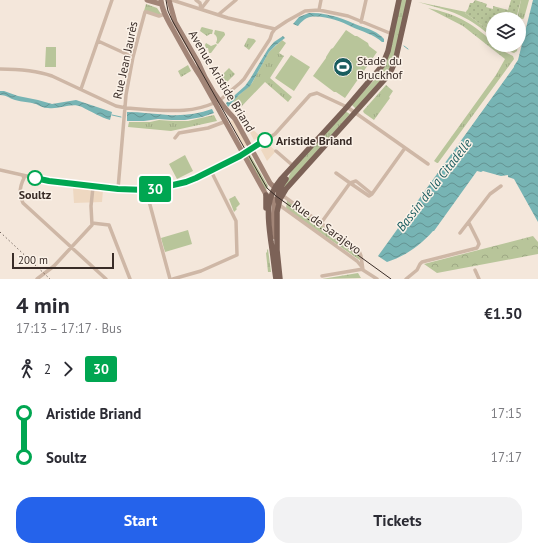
<!DOCTYPE html>
<html lang="en">
<head>
<meta charset="utf-8">
<style>
	body { margin:0; font-family:"PT Sans",sans-serif; background:#f2f2f3; color:#2b2b33; height:100vh; display:flex; flex-direction:column; font-size:15px; white-space:nowrap }
	* { box-sizing:border-box; margin:0 }
	p { font-size:13px; color:#7c7c81 }
	.icon { flex:none; width:22px; height:22px; fill:none; stroke:currentColor; stroke-width:2; stroke-linecap:round; stroke-linejoin:round }
	.map { position:relative; height:279px; overflow:hidden }
	.side { display:flex; flex-direction:column; background:#fff; flex:1 }
	.side>* { flex:none }
	.badge { padding:0 8px; border-radius:3px; font-size:14px; line-height:26px }
	.fabs { position:absolute; left:486px; top:12px; display:grid; gap:8px }
	.fabs a { display:grid; place-items:center; width:40px; height:40px; border-radius:50%; background:#fff; box-shadow:0 2px 10px #0003; font-size:20px }
	.scale { position:absolute; left:12px; bottom:10px; width:102px; box-sizing:border-box; padding-left:4px; border:2px solid #392c27; border-top:0; font-size:11px; line-height:14px; white-space:nowrap; color:#392c27; -webkit-text-stroke:3px #fbf2e8; paint-order:stroke }
	.map>.badge { position:absolute; translate:-50% -50%; box-shadow:0 0 0 2px #fff }
	.legs { display:flex; align-items:center; gap:6px; height:44px; padding:0 16px; font-size:13px }
	.legs p { margin-inline-start:auto }
	.summary { display:flex; align-items:center; justify-content:space-between; height:68px; padding:0 16px }
	h1 { font-size:22px; font-weight:600; line-height:30px }
	.button { display:flex; gap:8px; margin-top:auto; padding:8px 16px }
	.button a { flex:1; height:46px; border-radius:16px; background:#2563eb; color:#fff; font-size:16px; font-weight:600; line-height:46px; text-align:center }
	.button a+a { background:#f2f2f3; color:#2b2b33 }
	ul { padding:0 16px; list-style:none }
	li { display:flex; align-items:center; gap:14px; height:44px; font-size:15px }
	li i { display:grid; place-items:center; width:6px; height:100%; margin:0 5px; background:currentColor }
	li i::after { content:''; width:10px; height:10px; margin:-5px; border:3px solid; border-radius:50%; background:#fff }
	li p { margin-inline-start:auto }
	li:first-child i { background:linear-gradient(#0000 50%,currentColor 0) }
	li:last-child i { background:linear-gradient(currentColor 50%,#0000 0) }
	.map>svg:first-child { display:block }
</style>
</head>
<body>
<div class="map">
<svg width="538" height="279" viewBox="0 0 538 279">
	<defs>
		<pattern id="grass-tufts" width="24" height="20" patternUnits="userSpaceOnUse"><rect width="24" height="20" fill="#b8c59a"/><path d="M3 7l-1-3M5 7V3M7 7l1-3M15 17l-1-3M17 17v-4M19 17l1-3" fill="none" stroke="#9fa985"/></pattern>
		<pattern id="forest-crowns" width="20" height="18" patternUnits="userSpaceOnUse"><rect width="20" height="18" fill="#b8c59a"/><path d="M2 6a3 3 0 1 1 6 0M12 15a3 3 0 1 1 6 0" fill="none" stroke="#9fa985"/></pattern>
		<pattern id="garden-dots" width="8" height="8" patternUnits="userSpaceOnUse"><rect width="8" height="8" fill="#b8c59a"/><path d="M2 2h.1M6 6h.1" fill="none" stroke="#9fa985" stroke-width="1.8" stroke-linecap="round"/></pattern>
		<pattern id="water-waves" width="16" height="10" patternUnits="userSpaceOnUse"><rect width="16" height="10" fill="#77b4b4"/><path d="M0 5q4-4 8 0t8 0" fill="none" stroke="#639392"/></pattern>
	</defs>
	<rect width="100%" height="100%" fill="#f4e7db"/>
	<path fill="url(#grass-tufts)" d="M401 0H407L395 58 385 77 356 109 352 105V104L377 77 385 66Z
		M521 0H529L524 18 523 19 517 18Z
		M418 2 466 12 465 13 493 33V38C485 31 475 23 465 18 451 10 434 7 418 2Z
		M146 4 157 8 161 14 159 15 144 11Z
		M428 8C456 14 470 22 491 40L493 42V45H496L503 51 513 56 514 59 438 163H437L434 161 496 75 505 59 463 26Z
		M202 27 213 30 212 34H210L207 36 200 31 201 28Z
		M215 30 224 32 225 34V35L218 44 216 43C218 39 217 36 214 34Z
		M248 38 254 39 256 41 249 50 244 46Z
		M282 40 286 43 279 53 284 56 270 78 292 97 288 102 265 82 239 109 233 101 252 83 269 52Z
		M206 43 211 46 216 44 217 45 211 53H209L208 48H206L205 45Z
		M500 45H518L517 51 514 53 505 50Z
		M188 65 191 71 181 77 178 71Z
		M229 68 235 74 225 84 221 76Z
		M386 85 393 91 389 97 390 98 374 120 364 113 363 111Z
		M345 111 350 114 284 189 281 187 288 178 293 168Z
		M214 115 217 121 171 131 128 127 129 122H150L159 120 173 121H188Z
		M249 153 268 186 266 190 244 156Z
		M235 196 240 204 236 208 237 209 234 212 229 199Z
		M287 200 359 253 361 261 286 209Z
		M268 249 271 272H268L266 253 267 252V250Z"/>
	<path fill="url(#forest-crowns)" d="M533 236 538 242V254L437 273 424 264Z
		M358 273 361 278 322 279Z"/>
	<path fill="url(#garden-dots)" d="M475 0 487 4 486 7 493 9V6L508 10 511 0H521L516 19H493V33L465 13 468 9 470 3H473Z"/>
	<path fill="#b8c59a" d="M346 30 355 36H357L368 43 369 46 377 52 345 98 336 92H334L313 76 326 58V57L331 49 333 48Z
		M46 47H56V67H45Z
		M291 55 310 67 294 91 275 78Z
		M185 155 193 171 177 179 169 164Z
		M188 230 192 244 165 252 161 238Z"/>
	<path fill="#eed8c1" d="M233 120 247 145 244 147 230 121Z
		M250 127 260 136 254 140 248 129Z
		M269 145 276 151 267 161 261 150Z
		M73 188 103 190 102 202 74 203Z"/>
	<path fill="url(#water-waves)" d="M533 0H538V222L514 179 508 177V175L501 176 483 171 481 172 477 171 434 231H433C420 246 405 256 387 262L378 256 514 67V66L518 60Z
		M309 13C327 12 344 19 360 26 369 29 378 32 384 39V42H382C373 34 363 32 352 27 340 21 324 15 310 17 305 18 301 22 298 26L293 24 299 17Z
		M283 36 285 38 276 45 269 52 253 81 250 86 239 95 228 107 226 103 245 86 250 79 268 49 274 42Z
		M0 91H4L18 96 38 100 52 104 76 100 112 112 110 120C102 118 90 111 82 107 71 102 59 110 48 108 43 108 40 106 36 104 29 102 22 102 15 100 9 98 6 95 0 95Z
		M212 109 214 113 202 117 185 120H172L158 119 144 121H127V112C141 112 154 114 168 115 183 116 198 114 212 109Z"/>
	<g fill="none" stroke-linecap="round" stroke-linejoin="round">
		<path stroke="#77b4b4" stroke-width="1" d="M404 46 408 49
			M112 115 121 117"/>
		<path stroke="#ceb7a6" stroke-width="3.5" d="M172 0 228 18 275 29 287 21 305 11 319 10 348 16 392 34
			M196 0 200 3 201 9
			M201 9 208 0
			M319 10 321 0
			M218 15 236 0
			M361 22 366 0
			M98 41 133 57
			M0 69C18 69 35 70 52 76L116 106 121 107C132 109 142 109 153 110 174 111 194 112 214 103
			M81 89 112 0
			M220 100 240 83 244 79 270 39 272 33 275 29
			M175 138 179 133 208 128 224 122
			M276 151 291 164
			M0 170 49 181 118 189 146 190 160 188 174 185 186 182 211 171 256 146 275 134 310 95 317 93 347 107 357 114 428 164
			M23 176 24 178C20 186 18 194 23 203L106 279
			M118 189 126 95 133 57 139 34 145 12H147L159 16 165 14
			M146 190 170 279
			M372 194 356 181 350 183 369 196 372 194 405 148
			M282 195 359 251 361 256 363 270 377 279
			M278 204 357 261 362 267
			M92 223 109 225 130 279
			M321 223 350 183 336 173
			M460 233 490 194 501 186
			M475 270 479 279
			M322 276 363 269
			M37 279 54 266 92 225 91 206 93 187
			M173 279 201 271 237 255 236 221 211 171
			M406 279 417 270 420 264 422 262 477 248 479 244 478 241 469 223"/>
		<path stroke="#a28577" stroke-width="5" d="M147 0 161 4
			M161 0C162 12 170 24 176 35 184 49 191 63 200 76L264 191 266 195 278 204
			M169 0 175 22 198 62C206 82 220 104 235 119L270 183 277 190
			M275 237 273 218 275 199"/>
		<path stroke="#7c6257" stroke-width="5.5" d="M266 195V208
			M278 202C277 193 280 187 286 179
			M276 279C274 267 273 254 271 242 268 218 264 199 281 179L347 107 382 66 388 51 399 0
			M280 279 277 250V212L280 199 286 189 386 78 391 71 395 62 409 0"/>
		<path stroke="#392c27" stroke-width="1" d="M166 0 168 11 172 20 267 188 276 196 391 279"/>
		<path stroke="#392c27" stroke-width="1" stroke-dasharray="1 3" stroke-linecap="butt" d="M0 232 50 279"/>
	</g>
	<g fill="none" stroke-linecap="round" stroke-linejoin="round">
		<defs>
			<path id="line-1" d="M35 178 49 181 118 189 146 190 160 188 186 182 196 178 240 156 265 140"/>
		</defs>
		<use href="#line-1" stroke="#fff" stroke-width="9"/>
		<use href="#line-1" stroke="#00a651" stroke-width="6"/>
	</g>
	<defs>
		<symbol id="stadium-disc" viewBox="-11 -11 22 22"><circle r="9.5" fill="#195c5f" stroke="#fbf2e8"/><path d="M0-5a6.5 5 0 1 0 0 10a6.5 5 0 1 0 0-10ZM-3.5-1.8h7v3.6h-7Z" fill="#fff"/></symbol>
	</defs>
	<g fill-rule="evenodd">
		<use href="#stadium-disc" x="332" y="56" width="22" height="22"/>
	</g>
	<g fill="#fff" stroke="#00a651" stroke-width="2">
		<circle cx="265" cy="140" r="7"/>
		<circle cx="35" cy="178" r="7"/>
	</g>
	<g text-anchor="middle" dominant-baseline="central" stroke-width="3" stroke-linejoin="round" paint-order="stroke">
		<g font-size="12" fill="#392c27" stroke="#fbf2e8">
			<text transform="translate(125 60) rotate(-78)">Rue Jean Jaurès</text>
			<text transform="translate(222 81) rotate(59)">Avenue Aristide Briand</text>
			<text transform="translate(327 227) rotate(36)">Rue de Sarajevo</text>
		</g>
		<g font-size="12" fill="#392c27" stroke="#fbf2e8" text-anchor="start">
			<text x="357" y="60">Stade du<tspan x="357" dy="14">Bruckhof</tspan></text>
		</g>
		<g font-size="12" font-weight="bold" fill="#392c27" stroke="#fbf2e8" text-anchor="start">
			<text x="276" y="140">Aristide Briand</text>
			<text x="35" y="194" text-anchor="middle">Soultz</text>
		</g>
		<g font-size="13" font-style="italic" fill="#195c5f" stroke="#fbf2e8">
			<text transform="translate(434 185) rotate(-52)">Bassin de la Citadelle</text>
		</g>
	</g>
</svg>
<div class="fabs">
<a><svg class="icon" aria-label="layers" viewBox="0 0 24 24"><path d="M12 4l9 5-9 5-9-5zM3 14l9 5 9-5"/></svg></a>
</div>
<div class="scale">200 m</div>
<b class="badge" style="left:155px;top:189px;background:#00a651;color:#fff">30</b>
</div>
<section class="side">
<div class="summary"><div><h1>4 min</h1><p>17:13 – 17:17 · Bus</p></div><b>€1.50</b></div>
<div class="legs"><svg class="icon" aria-label="walk" viewBox="0 0 24 24"><circle cx="13" cy="4" r="2"/><path d="M13 8l-2 6 4 7M11 14l-3 7M7 12l3-4h3l4 4"/></svg>2<svg class="icon" aria-label="forward" viewBox="0 0 24 24"><path d="M9 5l7 7-7 7"/></svg><b class="badge" style="background:#00a651;color:#fff">30</b></div>
<ul>
<li><i style="color:#00a651"></i><b>Aristide Briand</b><p>17:15</p></li>
<li><i style="color:#00a651"></i><b>Soultz</b><p>17:17</p></li>
</ul>
<div class="button"><a>Start</a><a>Tickets</a></div>
</section>
</body>
</html>
